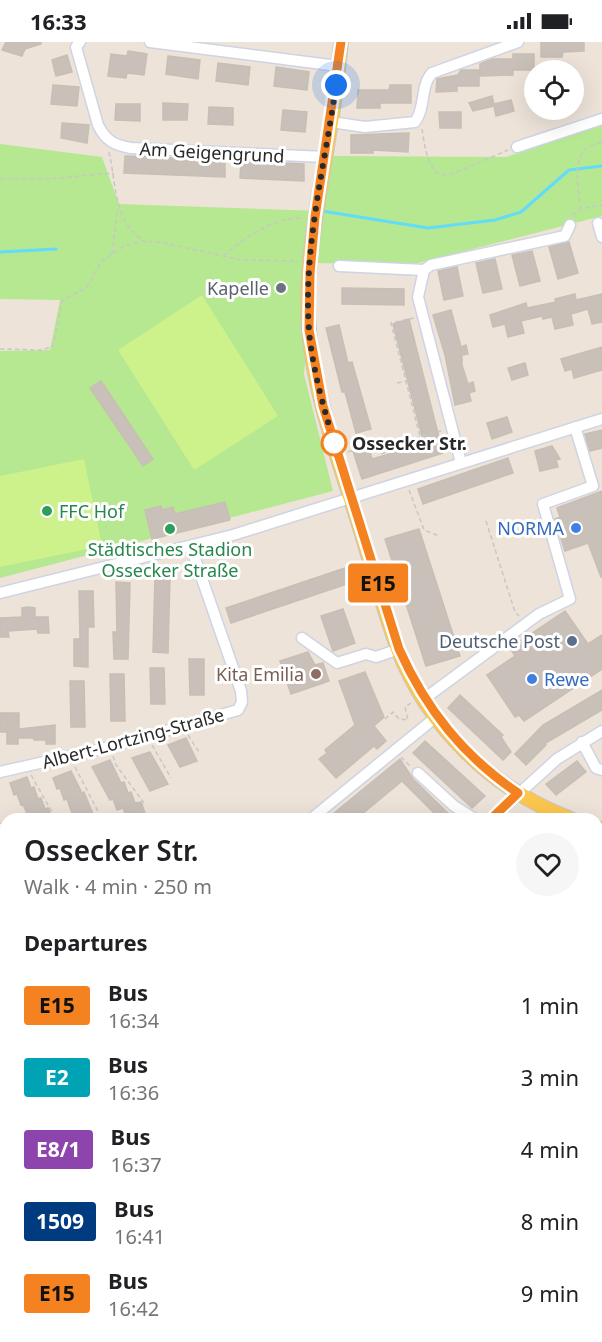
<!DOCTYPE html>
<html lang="en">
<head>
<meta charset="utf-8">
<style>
	body { margin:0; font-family:"Noto Sans",sans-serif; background:#f6f6f6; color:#202124; height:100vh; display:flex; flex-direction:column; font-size:22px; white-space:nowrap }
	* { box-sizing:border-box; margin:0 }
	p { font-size:20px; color:#757577 }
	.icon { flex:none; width:33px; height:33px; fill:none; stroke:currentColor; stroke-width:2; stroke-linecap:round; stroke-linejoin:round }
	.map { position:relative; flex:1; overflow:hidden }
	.drawer { position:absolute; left:0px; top:771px; width:603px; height:530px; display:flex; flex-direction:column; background:#fff; border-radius:18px 18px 0 0; box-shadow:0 6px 24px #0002 }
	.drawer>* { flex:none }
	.badge { padding:0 12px; border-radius:4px; font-size:21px; line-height:39px }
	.controls { position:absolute; left:524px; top:18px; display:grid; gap:12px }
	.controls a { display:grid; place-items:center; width:60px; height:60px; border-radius:50%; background:#fff; box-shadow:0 6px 24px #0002; font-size:30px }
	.you { position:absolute; width:30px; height:30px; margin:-15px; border:4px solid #fff; border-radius:50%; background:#1a73e8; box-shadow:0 0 0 9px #1a73e833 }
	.map>.badge { position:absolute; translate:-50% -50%; box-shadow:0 0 0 3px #fff }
	h2 { padding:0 24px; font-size:22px; line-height:54px }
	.round { display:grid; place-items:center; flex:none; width:63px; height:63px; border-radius:32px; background:#f6f6f6 }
	.overview { display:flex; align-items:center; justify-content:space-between; height:102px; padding:0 24px }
	h1 { font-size:28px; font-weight:600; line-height:45px }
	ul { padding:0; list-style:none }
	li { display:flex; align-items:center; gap:18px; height:72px; padding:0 24px }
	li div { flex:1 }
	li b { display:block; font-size:22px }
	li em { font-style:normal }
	li .badge { min-width:66px; font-weight:700; text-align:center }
	.status { display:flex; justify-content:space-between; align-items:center; height:42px; padding:0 30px; background:#fff; direction:ltr }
	.status svg { height:16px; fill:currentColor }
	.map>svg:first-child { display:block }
</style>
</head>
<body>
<div class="status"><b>16:33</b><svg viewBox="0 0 49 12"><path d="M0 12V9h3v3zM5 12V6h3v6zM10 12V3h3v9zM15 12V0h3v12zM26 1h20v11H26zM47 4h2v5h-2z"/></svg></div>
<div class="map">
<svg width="602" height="1300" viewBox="0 0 602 1300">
	<rect width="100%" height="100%" fill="#ede3d9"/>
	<path fill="#f0e0c7" d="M6 941V1265L0 1263V946Z"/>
	<path fill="#b5e890" d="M602 83V174L410 223 314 221 304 332 333 449 0 536V309L50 308 60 258 0 257V102L102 115 119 162 320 169 331 114 506 115Z
		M602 1039V1256L597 1259V1041Z
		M528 1294 531 1300H175V1295L168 1300H161L98 1295Z"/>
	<path fill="#cdf18b" d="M202 253 278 374 194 428 118 308Z
		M84 417 102 504 0 525V434Z"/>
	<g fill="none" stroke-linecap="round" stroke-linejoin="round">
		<path stroke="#62dcf9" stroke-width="3" d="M322 169 428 186 495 178 521 170 569 128 602 124
			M0 210 56 207"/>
	</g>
	<path fill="#c8c0b9" stroke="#c8bfb3" stroke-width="1.5" d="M6 0H41V2L25 7 22 14 2 8Z
		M541 0H584V9L563 10 562 15H541Z
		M128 9 147 12 144 33 127 31 126 36 108 34 111 12 127 14Z
		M513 12H534V28H513V33L480 34V22L492 17H513Z
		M67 13 72 30 56 34 52 18Z
		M168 14 200 18 198 37 166 32Z
		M218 21 250 25 248 43 216 39Z
		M276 25 309 30 307 48 274 44Z
		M461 28H479V44H457V49L436 50 437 37 458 33Z
		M53 43 79 45 77 64 51 62Z
		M390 43H411V61H380V66H357L358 48H389Z
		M492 54 494 62 511 58 514 69 496 74 494 64 473 69 469 61Z
		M163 61 188 62 187 78H163Z
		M116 62H140V79L115 78Z
		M209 65 233 66V83L208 82Z
		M283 68 307 70 305 90 281 88Z
		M439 70H461V86H440Z
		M62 81 89 83 87 101 61 96Z
		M409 91 408 110 373 108V111H351V93Z
		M125 114 225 118V135L124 131Z
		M241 119 304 122V139L240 136Z
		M569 200 578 231 558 237 549 205Z
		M532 209 540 239 520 244 512 213Z
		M495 217 502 247 483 251 476 221Z
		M457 225 463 254 444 258 438 229Z
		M342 246 404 247V263L342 262Z
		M575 252 576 258 602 252V280L592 282 588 267 571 272 573 283 555 287 552 275 543 277 542 274 521 279 524 291 508 295 505 282 493 285 490 273 526 261 527 266 556 260 555 257Z
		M451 268 461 305 466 303 468 312 462 313V323L468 342 473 340 475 349 469 351 471 359 455 363 445 313 433 273Z
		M409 277 443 411 362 437 353 409 369 405 372 417 424 402 393 282Z
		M339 283 348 321 352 320 371 387 356 391 345 350H342L326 286Z
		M602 305V328L574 336 572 327 565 329 561 317Z
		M525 321 528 333 512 338 508 326Z
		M101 339 153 417 143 424 90 346Z
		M507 375 512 390 492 397 487 381Z
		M602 388V406L590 409 585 392Z
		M552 404 560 417 556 418 558 425 540 429 535 409Z
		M508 416 513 431 423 462 418 447Z
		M602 449V534L601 535 588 501 565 509 555 477 560 475 557 466Z
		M225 460 230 478 152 497 145 468 161 464 162 468 173 465 175 472Z
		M419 487 460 614 426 624 385 497Z
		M351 524 356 539 231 581 226 566Z
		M155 534H170L168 611 153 610Z
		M116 540 130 541 128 617H114L113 590H117Z
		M79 549H93L94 585H88V625L74 624V597H80Z
		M28 565 35 566V575H48L49 591H38L37 587 8 589 9 595H0V576L22 575V566Z
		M343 567 355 601 333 609 321 574Z
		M565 569 588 602 602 593V627L524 679 519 673 515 675 487 633 515 614 510 606Z
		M308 610 315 623 323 621 329 639 291 652 280 619Z
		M189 617H204V653H190Z
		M150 626H164L165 662H151Z
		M365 630 384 675 374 684 386 699 377 707 374 704 336 736 319 717 327 711 325 708 355 683 339 639Z
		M110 632H124L125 679H111Z
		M70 639H84L85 685H71Z
		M602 648V668L544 702 546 703 526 723 515 712 543 683Z
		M460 653 503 693 501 695 511 710 503 718 448 666Z
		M0 671H19V687L55 683V702H46V698H34V696H18V702H7V690H0Z
		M186 696 197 719 180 725 168 703Z
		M425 699 485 754 472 766 413 711Z
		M150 710 168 742 150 749 132 716Z
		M400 717 413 737 454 777H440L402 739 356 777H336L333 772Z
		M110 718 121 741 124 740 128 751 131 750 135 761 141 760 145 771 127 777 123 766 117 768 113 757 110 758 92 725Z
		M577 719 586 730 556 753 546 742Z
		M71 729 82 751 84 750 95 777H74L67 757 64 758 60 746 57 747 53 736Z
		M27 735 31 746 34 745 38 757 41 756 45 767 48 766 52 777H32L31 773 28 774 23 762 21 763 17 752 14 753 10 741Z"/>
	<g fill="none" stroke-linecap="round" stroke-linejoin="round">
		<defs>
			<path id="minor" d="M80 0 76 5 98 83C106 99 114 103 131 106L325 115
				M150 0 338 24
				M331 80 365 85 415 80C426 65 420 44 432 31L518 0
				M517 105 602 77
				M598 181 602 195
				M339 224 424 228 431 223 565 194 570 183
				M424 228 418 255 461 421
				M0 551 233 493 602 377
				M302 596 337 621 366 612 376 615 399 607
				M424 657 539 572 570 557 543 462 593 444 575 385
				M582 700 596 726 602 728
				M0 730 110 705 238 668 242 660 241 649 191 505
				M418 731 454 764 475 777
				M311 777 436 675
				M491 777 557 717 602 689
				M0 787 6 802
				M597 917 602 920
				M0 926 6 924
				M597 949 602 941
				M597 983 602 982
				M0 1082 6 1074
				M533 1294 536 1300"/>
			<path id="major" d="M341 0C338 29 335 57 330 86 320 152 304 220 309 288 314 351 337 413 356 473 370 517 382 563 398 607 428 685 493 748 571 777
				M597 786 602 788"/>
		</defs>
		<use href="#minor" stroke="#ced4e3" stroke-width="13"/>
		<use href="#major" stroke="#c7c7c7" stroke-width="16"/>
		<path stroke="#c7c7c7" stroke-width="1.5" stroke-dasharray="4.5 3" stroke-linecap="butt" d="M422 87C425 104 426 122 440 133L455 131 508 108
			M109 110C116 141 114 178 142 198
			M0 137H48L114 131
			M581 167C579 151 571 116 588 105 591 103 598 102 602 100
			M572 173 581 167 602 163
			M112 212 118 166
			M224 214C246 194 274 175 304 176
			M414 276 391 281 420 394 441 389
			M0 307 42 308 53 304 62 259 87 245 101 220 112 212 124 204 143 199 165 201 241 218 298 219
			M397 341 406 339
			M348 410 369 403 380 412 404 405 402 400 420 395
			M409 448 424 488 439 494
			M486 479 515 570 519 574
			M385 677 393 670 399 677 408 678 405 665 411 661
			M188 693 199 710
			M152 703 171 736
			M113 714 116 723 144 761
			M401 715 410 724
			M75 725 102 777
			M31 733 56 777
			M438 777 446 769
			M0 941 5 935
			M0 1110 6 1098
			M597 1212H602
			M597 1258 602 1253
			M0 1259 6 1261
			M597 1292 602 1288
			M338 1294 339 1300
			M594 1294H597
			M171 1300 172 1294
			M385 1300 398 1294
			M588 1300 589 1294"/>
		<use href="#minor" stroke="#fff" stroke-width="10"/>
		<use href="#major" stroke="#fcc74e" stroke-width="14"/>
	</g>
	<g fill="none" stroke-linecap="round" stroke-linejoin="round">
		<defs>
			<path id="line" d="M341 0 315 175 310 231 309 288 323 364 399 607C426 667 463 714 518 751L491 777"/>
		</defs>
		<use href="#line" stroke="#fff" stroke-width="14"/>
		<use href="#line" stroke="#f58220" stroke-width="9"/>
		<path stroke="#292929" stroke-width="6" stroke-dasharray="0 10.8" d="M334 401C325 370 312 326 309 288 303 206 325 123 336 43"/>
	</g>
	<circle fill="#6b7280" stroke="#fff" stroke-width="2" cx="281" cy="246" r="6"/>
	<circle fill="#fff" stroke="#f58220" stroke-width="3" cx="334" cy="401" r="12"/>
	<g fill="#2e9e5b" stroke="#fff" stroke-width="2">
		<circle cx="47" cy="469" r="6"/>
		<circle cx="170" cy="487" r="6"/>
	</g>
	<g fill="#3f7fe0" stroke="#fff" stroke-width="2">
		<circle cx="576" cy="486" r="6"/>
		<circle cx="532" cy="637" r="6"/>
	</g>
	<circle fill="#5c6f8a" stroke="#fff" stroke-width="2" cx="572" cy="599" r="6"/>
	<circle fill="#8d6e63" stroke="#fff" stroke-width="2" cx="316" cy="632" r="6"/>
	<g text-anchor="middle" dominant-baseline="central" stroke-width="6" stroke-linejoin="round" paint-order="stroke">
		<g font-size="18" fill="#292929" stroke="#fff">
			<text transform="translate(212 110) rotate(3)">Am Geigengrund</text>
			<text transform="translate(133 696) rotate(-15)">Albert-Lortzing-Straße</text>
		</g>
		<g font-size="18" fill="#5b616d" stroke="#fff" text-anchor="end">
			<text x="269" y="246">Kapelle</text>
		</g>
		<g font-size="18" font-weight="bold" fill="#292929" stroke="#fff" text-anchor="start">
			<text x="352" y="401">Ossecker Str.</text>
		</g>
		<g font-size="18" fill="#27864d" stroke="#fff" text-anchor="start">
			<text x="59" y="469">FFC Hof</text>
			<text x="170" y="507" text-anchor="middle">Städtisches Stadion<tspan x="170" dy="21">Ossecker Straße</tspan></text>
		</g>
		<g font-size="18" fill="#366cbe" stroke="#fff" text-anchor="end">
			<text x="564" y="486">NORMA</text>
			<text x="544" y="637" text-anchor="start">Rewe</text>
		</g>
		<g font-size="18" fill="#4e5e75" stroke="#fff" text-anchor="end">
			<text x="560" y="599">Deutsche Post</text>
		</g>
		<g font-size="18" fill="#785e54" stroke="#fff" text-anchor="end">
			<text x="304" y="632">Kita Emilia</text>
		</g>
	</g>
</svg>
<div class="controls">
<a><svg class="icon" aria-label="locate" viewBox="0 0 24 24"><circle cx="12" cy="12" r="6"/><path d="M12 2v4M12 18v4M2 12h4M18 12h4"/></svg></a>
</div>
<div class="you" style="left:336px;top:43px"></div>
<b class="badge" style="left:378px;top:541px;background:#f58220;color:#111">E15</b>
<section class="drawer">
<div class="overview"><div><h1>Ossecker Str.</h1><p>Walk · 4 min · 250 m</p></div><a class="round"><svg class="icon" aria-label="heart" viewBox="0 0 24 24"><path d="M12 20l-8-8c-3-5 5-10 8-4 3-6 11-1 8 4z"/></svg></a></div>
<h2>Departures</h2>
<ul>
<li><span class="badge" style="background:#f58220;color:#111">E15</span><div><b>Bus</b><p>16:34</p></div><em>1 min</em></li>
<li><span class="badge" style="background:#00a3b4;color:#fff">E2</span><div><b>Bus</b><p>16:36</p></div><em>3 min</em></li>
<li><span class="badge" style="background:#8e44ad;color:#fff">E8/1</span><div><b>Bus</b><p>16:37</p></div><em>4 min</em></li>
<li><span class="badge" style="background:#003b80;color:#fff">1509</span><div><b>Bus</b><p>16:41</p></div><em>8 min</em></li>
<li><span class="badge" style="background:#f58220;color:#111">E15</span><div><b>Bus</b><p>16:42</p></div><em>9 min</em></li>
</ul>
</section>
</div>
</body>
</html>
